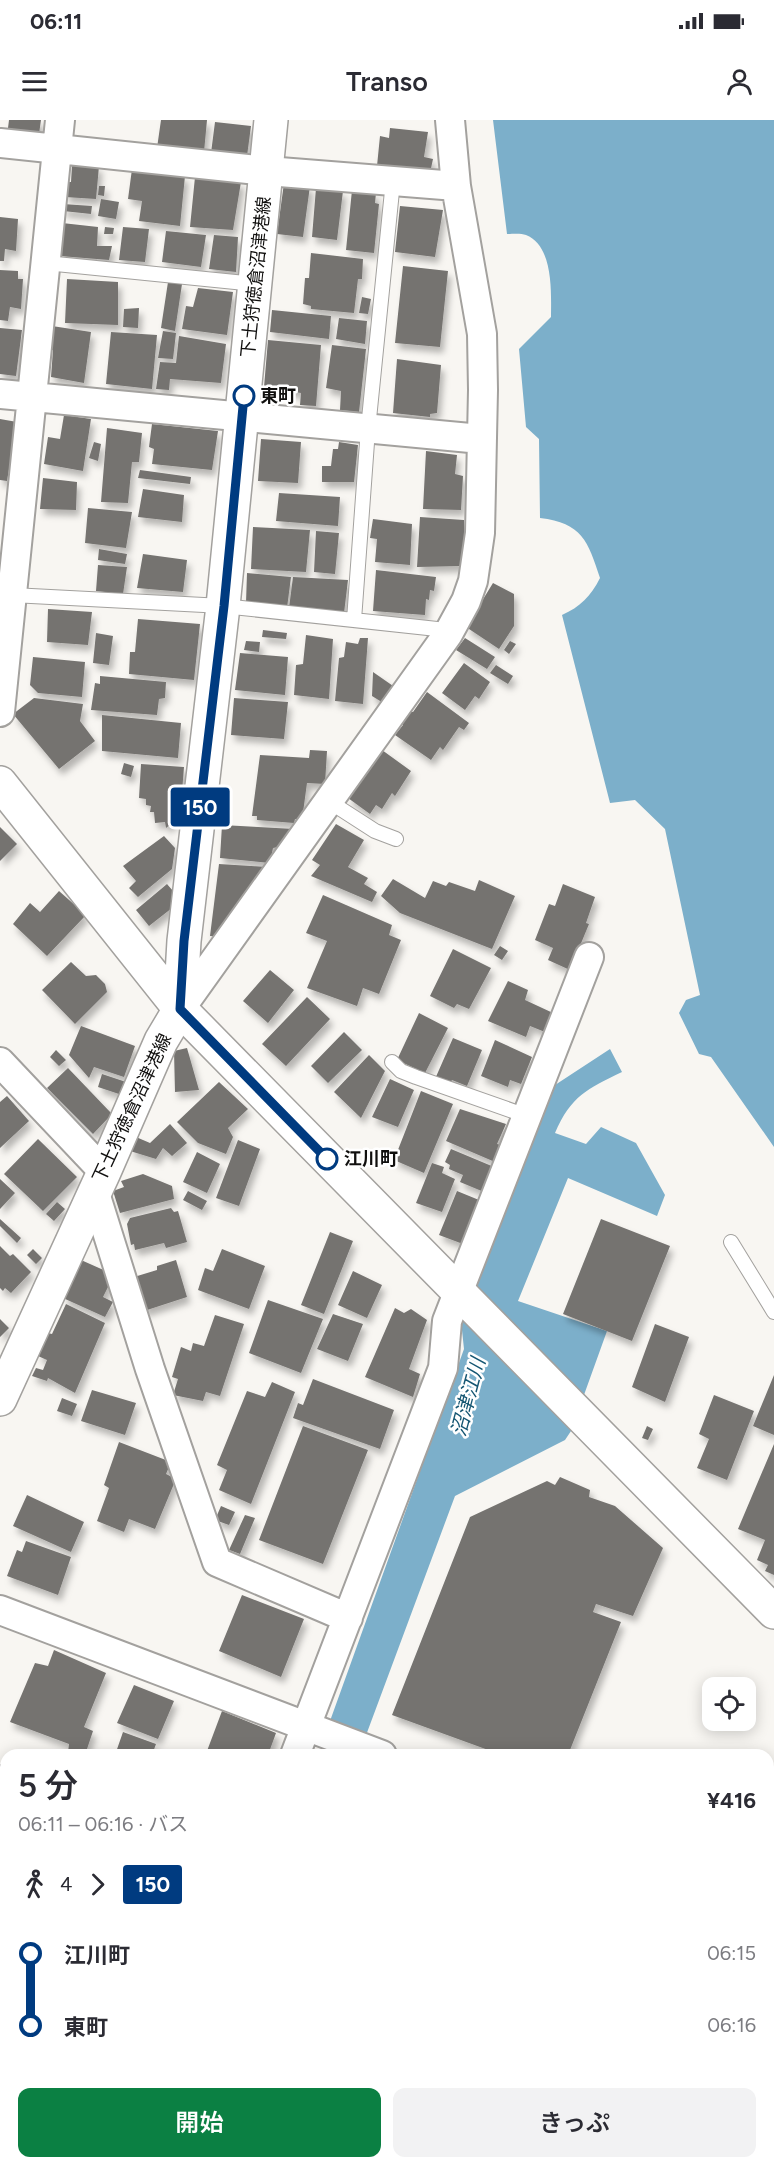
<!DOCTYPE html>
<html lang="ja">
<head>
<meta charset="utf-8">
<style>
	body { margin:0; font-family:Figtree,"Noto Sans JP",sans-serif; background:#f2f2f3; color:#2b2b33; height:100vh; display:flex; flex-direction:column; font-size:22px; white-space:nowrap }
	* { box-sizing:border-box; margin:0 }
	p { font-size:20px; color:#7c7c81 }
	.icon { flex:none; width:33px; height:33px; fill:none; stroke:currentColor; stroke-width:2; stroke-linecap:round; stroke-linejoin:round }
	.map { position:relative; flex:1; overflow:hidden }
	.details { position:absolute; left:0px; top:1629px; width:774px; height:420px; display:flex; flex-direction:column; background:#fff; border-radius:18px 18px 0 0; box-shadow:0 3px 15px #0003 }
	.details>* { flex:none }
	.badge { padding:0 12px; border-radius:4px; font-size:21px; line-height:39px }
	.fabs { position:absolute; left:702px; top:1557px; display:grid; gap:12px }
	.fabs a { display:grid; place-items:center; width:54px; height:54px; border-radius:12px; background:#fff; box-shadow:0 3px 15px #0003; font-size:30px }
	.map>.badge { position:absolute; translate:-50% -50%; box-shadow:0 0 0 3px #fff }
	.legs { display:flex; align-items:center; gap:9px; height:66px; padding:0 18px; font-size:20px }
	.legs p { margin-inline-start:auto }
	.summary { display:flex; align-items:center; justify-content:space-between; height:102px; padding:0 18px }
	h1 { font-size:33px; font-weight:600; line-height:45px }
	.cta { display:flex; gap:12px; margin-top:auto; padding:12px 18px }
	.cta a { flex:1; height:69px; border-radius:12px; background:#0b8043; color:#fff; font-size:24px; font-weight:600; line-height:69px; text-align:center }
	.cta a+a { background:#f2f2f3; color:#2b2b33 }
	ul { padding:0 18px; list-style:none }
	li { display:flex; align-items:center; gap:21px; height:72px; font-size:22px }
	li i { display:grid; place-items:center; width:9px; height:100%; margin:0 8px; background:currentColor }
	li i::after { content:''; width:15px; height:15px; margin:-8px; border:4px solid; border-radius:50%; background:#fff }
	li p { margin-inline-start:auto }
	li:first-child i { background:linear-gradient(#0000 50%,currentColor 0) }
	li:last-child i { background:linear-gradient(currentColor 50%,#0000 0) }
	.status { display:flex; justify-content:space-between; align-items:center; height:42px; padding:0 30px; background:#fff; direction:ltr }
	.status svg { height:16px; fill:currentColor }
	header { display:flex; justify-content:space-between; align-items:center; height:78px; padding:0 18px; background:#fff; font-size:27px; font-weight:600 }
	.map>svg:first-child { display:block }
</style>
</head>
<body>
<div class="status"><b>06:11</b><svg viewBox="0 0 49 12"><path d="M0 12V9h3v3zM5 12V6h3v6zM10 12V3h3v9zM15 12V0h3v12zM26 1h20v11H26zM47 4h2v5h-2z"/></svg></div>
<header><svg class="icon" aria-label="menu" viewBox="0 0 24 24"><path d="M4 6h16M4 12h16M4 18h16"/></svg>Transo<svg class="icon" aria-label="person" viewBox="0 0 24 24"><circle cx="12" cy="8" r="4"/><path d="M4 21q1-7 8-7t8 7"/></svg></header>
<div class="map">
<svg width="774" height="2049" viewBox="0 0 774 2049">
	<defs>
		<filter id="shadow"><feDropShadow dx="3.5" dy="6" stdDeviation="3" flood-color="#0004"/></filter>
	</defs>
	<rect width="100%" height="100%" fill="#f8f6f2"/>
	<path fill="#7cafca" d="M493 0H774V1027L711 937 699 934 679 893 686 880 700 875 665 709 635 680 610 683 562 495C580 487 591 476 600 458 588 421 582 403 540 398L539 319 526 307 519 229 551 197C551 174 554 126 526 115 521 113 512 114 507 114Z
		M610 929 622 952C587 969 571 976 555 1013L586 1024 601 1007 636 1023 665 1075 657 1096 568 1058 518 1181 607 1211 571 1311 565 1320 455 1376 365 1618 321 1626 464 1229 461 1201 543 988 555 965Z"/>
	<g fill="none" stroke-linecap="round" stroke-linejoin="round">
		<path stroke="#7cafca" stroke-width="58" d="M178 2049 180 2043"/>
	</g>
	<path fill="#757370" filter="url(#shadow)" d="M9 0H41L39 14 8 8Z
		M161 0H207L204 32 157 28Z
		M215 2 251 6 247 36 211 33Z
		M390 8 428 12 424 37 433 39 430 53 377 46 380 16 389 18Z
		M72 45 99 46 96 79 65 77 67 62H71Z
		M132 49 185 56 180 106 139 101 142 81 128 79Z
		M195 57 241 62 233 110 190 107Z
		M284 63 310 66 303 117 277 114Z
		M99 66H105L104 76 98 75Z
		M316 68 343 71 337 120 312 117Z
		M352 70 376 73 375 83 379 84 374 133 346 130Z
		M101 79 119 82 116 99 98 96Z
		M63 84 92 86 91 94 63 91Z
		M400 86 443 90 435 137 395 132Z
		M0 97 18 99 16 131 5 129 4 141H0Z
		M62 103 98 107 97 126H112L109 140 60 136Z
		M105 107 114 108 113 114H104Z
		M123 107 149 109 145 142 119 140Z
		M166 111 206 115 201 147 162 142Z
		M214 115 238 117 236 152 209 149Z
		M311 133 363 139 362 159H358L354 193 311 189V186L303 184 305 158H309Z
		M403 146 448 151 440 227 395 223Z
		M0 150 18 151V159H23L21 189 10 187 8 201 0 200Z
		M67 159 118 162V205L65 203Z
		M168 162 182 164 175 211 161 208Z
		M198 168 233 172 227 215 182 209 186 186 193 187Z
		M362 177 371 179 368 194 359 193Z
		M139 188 138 208 123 207 124 189Z
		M272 190 331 196 329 219 270 212Z
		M339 198 367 201 365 224 336 219Z
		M52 206 91 212 84 263 51 257 53 230H48Z
		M0 208 22 210 16 256 0 254Z
		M163 211 176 213 173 239 158 238Z
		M111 212 157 215 152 269 106 264Z
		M179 216 226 224 221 263 170 259 169 270 156 269 160 242 176 243Z
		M268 220 321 225 316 286 300 285 301 273 264 267Z
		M332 225 366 229 359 292 340 290 341 271 326 268Z
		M397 239 441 245 437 293 430 294V297L393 293Z
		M64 295 91 299 83 351 44 344 48 317 60 319Z
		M0 299 17 302 7 361 0 360Z
		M152 304 218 311 212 350 152 344 154 329 149 327Z
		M107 308 142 313 139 342H132L128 383 101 382Z
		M261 319 301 322 298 363 258 361Z
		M94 322 101 324 98 341 89 338Z
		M339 322 358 325 354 362H322V346H331L333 329H338Z
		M426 331 457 335 455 354 463 356 461 390 423 389Z
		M140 350 191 357 190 364 138 358Z
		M43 358 77 362 76 390 40 389Z
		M143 369 184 375 182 402 138 397Z
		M279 373 340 377 338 406 276 401Z
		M88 388 132 392 126 428 85 423Z
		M420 397 464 400 465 435H461V446L417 447Z
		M373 399 412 404 410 445 375 442 377 419 370 418Z
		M253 407 310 410 306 452 251 449Z
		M316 411 339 413 335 454 314 452Z
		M99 429 127 434 125 444 98 440Z
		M143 434 187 440 183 472 137 468Z
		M98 445 127 447 123 474 96 471Z
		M376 450 436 457 434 471 430 470 429 480 426 479 425 495 373 491Z
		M247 453 291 457 287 488 246 483Z
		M293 457 348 460 344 493 289 488Z
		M493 463 514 474V506L499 529 466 507Z
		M48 489 92 492 88 525 47 522Z
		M138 499 200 504 194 560 129 554 130 532H135Z
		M263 510 287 513 286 519 262 517Z
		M96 513 113 516 109 545 93 543Z
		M306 515 333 519 329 579 294 575 296 545 303 544Z
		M360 518H368L363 584 335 581 339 538 344 537 346 522 358 524Z
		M465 518 495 537 487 549 456 530Z
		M246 521 260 522 259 532 244 530Z
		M510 521 516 524 509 534 504 530Z
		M240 533 288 537 285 575 235 570Z
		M33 537 85 542 82 577 38 573 30 565Z
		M464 543 490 562 479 579 475 576 465 590 442 573Z
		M496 545 513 556 508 564 490 553Z
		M373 552 396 568 385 584 372 576Z
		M100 556 166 562 165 578 159 579 157 595 91 590 95 563 100 564Z
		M427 572 469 603 464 610 459 607 443 630 440 627 431 640 395 615 403 605 400 602 410 591 413 592Z
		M34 578 83 584 80 601 95 621 59 649 13 594Z
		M234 578 288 582 284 619 231 615Z
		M102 595 181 603 178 638 102 631Z
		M310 630 327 631 325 664 307 663 302 700 295 699 294 703 257 700V696H252L260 635 309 638Z
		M382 630 411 651 395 676 392 673 382 689 376 685 370 694 348 678Z
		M124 643 134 646 131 657 121 654Z
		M141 644 184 647 180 697 166 708 165 702 155 703 154 692H150L151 686 146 685V679L139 678Z
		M336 704 364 720 348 747 368 758 364 764 377 772 372 782 311 756 320 745 312 740Z
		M222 705 294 709 283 726 273 728 270 743 220 738Z
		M0 707 17 724 0 741Z
		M164 716 175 728 172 749 138 777 129 768 136 761 123 746Z
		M219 744 267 747 222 817 210 816Z
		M393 759 425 778 433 761 446 766 449 762 475 771 479 760 515 776 492 829 400 793 381 776Z
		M167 764 173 771 172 788 149 806 136 790Z
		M563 764 595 777 586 803 589 804 570 850 548 840 553 828 535 820 549 784 555 786Z
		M59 771 86 795 47 836 13 804 30 783 40 792Z
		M323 775 392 805 389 815 401 820 379 874 363 868 357 886 307 868 327 821 306 813Z
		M500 826 508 831 502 840 494 835Z
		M453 829 491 848 469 889 457 884 454 888 430 876Z
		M71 842 86 856 96 855 105 864 107 872 75 904 42 870Z
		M270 850 294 870 268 903 243 881Z
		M508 861 528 870 525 880 553 893 545 912 530 906 526 917 488 901Z
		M307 877 330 899 286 946 262 924Z
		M419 893 448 908 425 953 397 940Z
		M81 906 135 926 124 957 94 947 89 958 69 935Z
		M344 912 362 930 328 963 311 946Z
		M453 918 482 930 467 966 452 960 449 964 435 959Z
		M495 920 532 937 521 964 510 960 508 967 481 956Z
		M187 928 199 970 175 972 174 931Z
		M56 930 66 940 59 946 50 937Z
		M369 935 385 951 361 998 334 972Z
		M68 948 112 994 93 1014 47 968Z
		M102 954 126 962 122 975 98 967Z
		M390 959 414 970 398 1007 372 997Z
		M219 962 248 989 228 1008 233 1017 226 1034 198 1023 177 1002Z
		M421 971 453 984 424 1053 394 1040Z
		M7 976 29 1001 0 1028V982Z
		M460 989 506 1004 497 1024 501 1025 495 1042 446 1021Z
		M170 1004 187 1023 172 1036 163 1028 156 1039 130 1031 136 1017 150 1023Z
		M38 1019 77 1057 43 1091 4 1054Z
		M238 1020 260 1029 239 1086 216 1078Z
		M451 1029 494 1047 484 1072 460 1062 463 1055 449 1049 450 1045 445 1042Z
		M197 1032 220 1044 207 1073 183 1062Z
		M432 1043 444 1047 442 1053 455 1059 442 1092 416 1083Z
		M143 1054 172 1066 174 1079 120 1093 113 1071 124 1067 121 1061Z
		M0 1059 15 1073 0 1089Z
		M188 1071 207 1081 202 1090 183 1080Z
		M457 1071 479 1080 463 1124 439 1115Z
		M57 1082 65 1089 54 1101 46 1094Z
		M171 1088 174 1092 178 1091 187 1122 166 1128 164 1123 135 1130 134 1124 131 1125 127 1104 130 1098Z
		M0 1099 21 1118 17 1123 0 1106Z
		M601 1099 670 1126 632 1221 563 1194Z
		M330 1112 353 1121 324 1194 301 1185Z
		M0 1126 10 1136 13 1134 31 1152 11 1173 5 1168 3 1171 0 1168Z
		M33 1129 42 1138 36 1144 27 1135Z
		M222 1129 265 1146 249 1189 198 1170 205 1148 213 1151Z
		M81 1140 108 1152 106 1159 111 1161 103 1177 113 1182 105 1197 63 1178Z
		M176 1140 187 1177 144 1191 134 1157 157 1150V1146Z
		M353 1151 382 1165 367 1198 338 1185Z
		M268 1180 323 1199 301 1253 249 1233Z
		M66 1184 105 1203 75 1273 48 1258 47 1261 32 1256 36 1248 43 1250 47 1240 38 1236 48 1213 52 1214Z
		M395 1188 404 1193 411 1189 427 1200 409 1249 420 1254 413 1277 365 1257Z
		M333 1194 363 1204 348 1241 317 1229Z
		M215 1195 244 1204 220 1276 206 1272 203 1281 173 1275 178 1259 172 1257 181 1227 191 1231 193 1223 204 1226Z
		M0 1199 9 1208 0 1217Z
		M655 1204 689 1217 665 1282 632 1267Z
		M774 1255V1315L753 1306Z
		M313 1259 394 1290 380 1329 293 1298 298 1283 303 1285Z
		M272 1262 295 1272 251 1384 219 1370 227 1350 217 1345 247 1271 265 1277Z
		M92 1270 136 1283 125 1315 81 1301Z
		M714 1275 754 1291 727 1360 697 1348 709 1319 699 1314Z
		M62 1278 77 1284 72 1296 57 1291Z
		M303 1306 368 1330 323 1444 259 1420Z
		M647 1306 653 1309 648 1320 642 1318Z
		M119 1322 171 1342 166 1354 176 1359 155 1409 129 1399 124 1412 97 1401 109 1368 104 1365Z
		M774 1324V1455L765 1451 768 1445 757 1440 765 1420 738 1409Z
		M560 1357 590 1370 589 1377 615 1386 663 1428 633 1496 596 1484 593 1492 621 1502 568 1635H502L392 1595 470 1397 547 1361 555 1365Z
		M27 1375 84 1402 71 1432 13 1406Z
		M221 1386 235 1392 229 1405 215 1400Z
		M245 1395 255 1398 240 1434 229 1430Z
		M26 1421 71 1437 58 1475 7 1456 17 1430 22 1432Z
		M242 1475 304 1499 281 1557 219 1531Z
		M54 1530 106 1553 84 1607 93 1611 85 1635 68 1632 69 1624 10 1602 35 1543 48 1546Z
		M134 1565 174 1581 158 1619 117 1603Z
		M222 1591 276 1613 268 1635H219L207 1631Z
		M123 1612 156 1624 152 1635H115Z
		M0 1644 6 1647V1679L0 1694Z
		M768 1671 774 1673V1713L768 1710Z
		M768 1714 774 1716 772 1730 768 1728Z
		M3 1749 6 1750V1800L0 1798V1756Z
		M0 1810 6 1812V1848L0 1863Z
		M6 1877V1943L0 1941V1892Z
		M774 1886V1962L768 1959V1922L773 1911 768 1907V1899Z
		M6 2022V2043H65L63 2049H0V2037Z
		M768 2040 774 2041V2049H754L756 2043H768Z
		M513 2043H563L560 2049H511Z
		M573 2043H660L658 2049H571Z"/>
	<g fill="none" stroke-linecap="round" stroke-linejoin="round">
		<defs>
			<path id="service" d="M46 143 255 164
				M12 475 223 486 437 509 448 514
				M354 500 368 309 393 61
				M330 682 375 711 396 719
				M392 942 401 951 416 957 527 996
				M731 1122 774 1192"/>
			<path id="minor" d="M0 23 267 51 456 66
				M0 274 481 319
				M0 592 60 0
				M180 889 448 514 466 481 473 461 480 413 483 270 482 214 456 66 450 0
				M0 942 104 1052
				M94 1070 150 1249 217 1442 348 1498
				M0 1490 382 1635
				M295 1635 443 1248 447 1201 589 837
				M0 1722 6 1724
				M768 1784 774 1786
				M0 1961 6 1963
				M218 2043 234 2049"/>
			<path id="tertiary" d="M0 663 180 889 774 1492
				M768 1827 774 1812
				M682 2049 684 2043"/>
			<path id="secondary" d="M0 1279 104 1052 161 921 180 889 184 821 223 486 271 0"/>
		</defs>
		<use href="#service" stroke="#a3a19e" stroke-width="16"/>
		<use href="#minor" stroke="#a3a19e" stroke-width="32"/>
		<use href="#tertiary" stroke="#a3a19e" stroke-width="36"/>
		<use href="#secondary" stroke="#a3a19e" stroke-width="36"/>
		<use href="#service" stroke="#fff" stroke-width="14"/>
		<use href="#minor" stroke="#fff" stroke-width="28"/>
		<use href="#tertiary" stroke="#fff" stroke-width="33"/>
		<use href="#secondary" stroke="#fff" stroke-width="33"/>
	</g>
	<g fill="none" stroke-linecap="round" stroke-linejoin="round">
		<defs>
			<path id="line-1" d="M244 276 224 486 184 821 180 889 327 1039"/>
		</defs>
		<use href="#line-1" stroke="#fff" stroke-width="14"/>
		<use href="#line-1" stroke="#003b80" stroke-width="9"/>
	</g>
	<g fill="#fff" stroke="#003b80" stroke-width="3">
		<circle cx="244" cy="276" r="10"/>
		<circle cx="327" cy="1039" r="10"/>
	</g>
	<g text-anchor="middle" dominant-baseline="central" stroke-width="5" stroke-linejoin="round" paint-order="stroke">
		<g font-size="18" fill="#100f0e" stroke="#fff">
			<text transform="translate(256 157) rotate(-84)">下土狩徳倉沼津港線</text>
			<text transform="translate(132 988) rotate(-65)">下土狩徳倉沼津港線</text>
		</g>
		<g font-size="18" font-weight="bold" fill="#100f0e" stroke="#fff" text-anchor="start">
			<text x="260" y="276">東町</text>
			<text x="344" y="1039">江川町</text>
		</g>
		<g font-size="20" font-style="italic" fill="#155672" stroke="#fff">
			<text transform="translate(468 1277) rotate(-75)">沼津江川</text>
		</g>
	</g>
</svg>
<div class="fabs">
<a><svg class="icon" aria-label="locate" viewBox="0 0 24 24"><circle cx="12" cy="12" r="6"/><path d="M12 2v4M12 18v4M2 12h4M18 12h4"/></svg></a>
</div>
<b class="badge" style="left:200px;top:687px;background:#003b80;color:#fff">150</b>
<section class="details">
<div class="summary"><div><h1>5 分</h1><p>06:11 – 06:16 · バス</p></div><b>¥416</b></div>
<div class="legs"><svg class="icon" aria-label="walk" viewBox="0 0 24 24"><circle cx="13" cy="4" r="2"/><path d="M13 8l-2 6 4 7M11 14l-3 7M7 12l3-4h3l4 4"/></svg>4<svg class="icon" aria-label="forward" viewBox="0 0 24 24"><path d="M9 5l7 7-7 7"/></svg><b class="badge" style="background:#003b80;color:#fff">150</b></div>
<ul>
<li><i style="color:#003b80"></i><b>江川町</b><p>06:15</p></li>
<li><i style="color:#003b80"></i><b>東町</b><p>06:16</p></li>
</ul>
<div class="cta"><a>開始</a><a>きっぷ</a></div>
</section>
</div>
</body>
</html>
